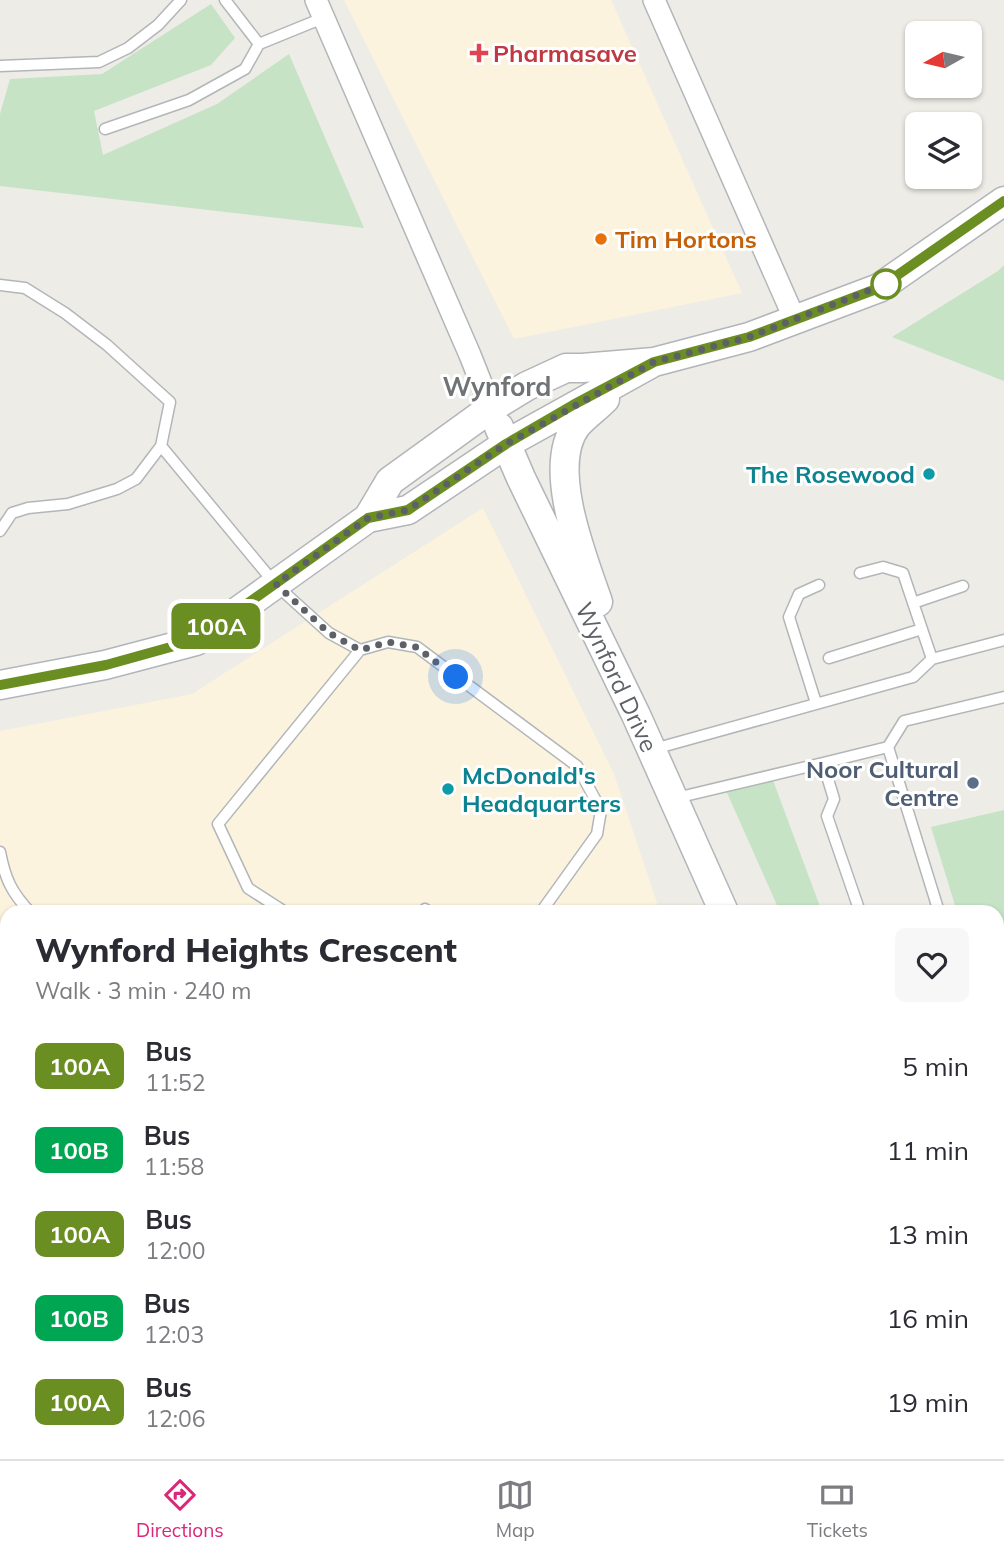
<!DOCTYPE html>
<html lang="en">
<head>
<meta charset="utf-8">
<style>
	body { margin:0; font-family:Mulish,sans-serif; background:#f7f7f7; color:#2b2b33; height:100vh; display:flex; flex-direction:column; font-size:26px; white-space:nowrap }
	* { box-sizing:border-box; margin:0 }
	p { font-size:23px; color:#7c7c81 }
	.icon { flex:none; width:38px; height:38px; fill:none; stroke:currentColor; stroke-width:2; stroke-linecap:round; stroke-linejoin:round }
	.map { position:relative; flex:1; overflow:hidden }
	.drawer { position:absolute; left:0px; top:905px; width:1004px; height:555px; display:flex; flex-direction:column; background:#fff; border-radius:21px 21px 0 0; box-shadow:0 2px 5px #0004 }
	.drawer>* { flex:none }
	.badge { padding:0 14px; border-radius:10px; font-size:24px; line-height:46px }
	.needle { width:46px; rotate:262deg }
	.buttons { position:absolute; left:905px; top:21px; display:grid; gap:14px }
	.buttons a { display:grid; place-items:center; width:77px; height:77px; border-radius:10px; background:#fff; box-shadow:0 2px 5px #0004; font-size:35px }
	.you { position:absolute; width:35px; height:35px; margin:-18px; border:5px solid #fff; border-radius:50%; background:#1a73e8; box-shadow:0 0 0 10px #1a73e833 }
	.map>.badge { position:absolute; translate:-50% -50%; box-shadow:0 0 0 4px #fff }
	.round { display:grid; place-items:center; flex:none; width:74px; height:74px; border-radius:10px; background:#f7f7f7 }
	.overview { display:flex; align-items:center; justify-content:space-between; height:119px; padding:0 35px }
	h1 { font-size:33px; font-weight:800; line-height:52px }
	ul { padding:0; list-style:none }
	li { display:flex; align-items:center; gap:21px; height:84px; padding:0 35px }
	li div { flex:1 }
	li b { display:block; font-size:26px }
	li em { font-style:normal }
	li .badge { min-width:77px; font-weight:700; text-align:center }
	.tab-bar { display:flex; justify-content:space-around; align-items:center; height:98px; border-top:2px solid #e1e1e2; background:#fff; font-size:19px; color:#7c7c81 }
	.tab-bar a { display:grid; justify-items:center; gap:4px }
	.tab-bar .active { color:#db2777 }
	.map>svg:first-child { display:block }
</style>
</head>
<body>
<div class="map">
<svg width="1004" height="1459" viewBox="0 0 1004 1459">
	<rect width="100%" height="100%" fill="#eeece6"/>
	<path fill="#fbf3de" d="M344 0H611L742 293 514 339Z
		M483 508 614 774 660 912H7V1196L0 1197V731L192 694Z
		M529 1452H789L790 1459H488Z"/>
	<path fill="#c6e3c5" d="M211 4 235 38 211 65 94 111 103 155 217 104 289 54 364 228 0 186V114L10 79 102 74Z
		M1004 265V381L892 337 998 271Z
		M771 775 822 912H780L724 786Z
		M1004 810V950L998 952V912H957L931 827Z
		M1004 981V1112L998 1114V982Z
		M1004 1298V1421L998 1407V1299Z
		M927 1453 930 1459H791L790 1453Z"/>
	<g fill="none" stroke-linecap="round" stroke-linejoin="round">
		<defs>
			<path id="lane" d="M225 0 259 44 323 18
				M0 66 99 62 128 48 158 25 181 0
				M105 129 189 100 245 69 259 44
				M0 285 25 288 65 313 107 345 170 402 161 446 136 479 117 489 68 504 28 508 12 513 0 531
				M161 446 276 585 329 633 360 650
				M860 573 883 567 903 573 932 659
				M913 603 963 586
				M829 658 922 629
				M816 703 789 617 799 594 819 585
				M888 747 904 721 1004 697
				M654 749 913 677 932 659 1004 640
				M823 763 888 747 939 912
				M676 798 823 763 834 799 827 816 860 912
				M0 852C5 878 11 892 30 912
				M425 909 429 912
				M285 912 248 888 218 824 360 650 388 642 417 647 577 766 601 810 597 834 541 912
				M998 967 1004 966"/>
			<path id="street" d="M316 0 470 355 491 408
				M654 0 795 320"/>
			<path id="secondary" d="M499 427 521 478 636 715 724 912
				M368 518 390 481 491 408 527 386 566 368H582L654 362 749 337 879 288 1004 201
				M598 602C583 558 545 466 577 425 585 416 596 408 605 399
				M0 685 105 665 196 641 368 518 408 510 506 444 654 362
				M0 1241 7 1240
				M970 1452 973 1459"/>
			<path id="highway" d="M998 1154 1004 1153
				M998 1235 1004 1233
				M0 1333 7 1331
				M0 1409 7 1408
				M0 1437H7"/>
		</defs>
		<use href="#lane" stroke="#b3b6b9" stroke-width="13"/>
		<use href="#street" stroke="#b3b6b9" stroke-width="24"/>
		<use href="#secondary" stroke="#b2b5b9" stroke-width="31"/>
		<use href="#highway" stroke="#dd9617" stroke-width="39"/>
		<use href="#lane" stroke="#fff" stroke-width="10"/>
		<use href="#street" stroke="#fff" stroke-width="21"/>
		<use href="#secondary" stroke="#fff" stroke-width="28"/>
		<use href="#highway" stroke="#f3d799" stroke-width="37"/>
	</g>
	<g fill="none" stroke-linecap="round" stroke-linejoin="round">
		<defs>
			<path id="line" d="M0 685 106 665 196 640 368 518 408 510 506 444 573 405 654 362 749 337 879 288 1004 201"/>
		</defs>
		<use href="#line" stroke="#fff" stroke-width="16"/>
		<use href="#line" stroke="#6b8e23" stroke-width="10"/>
		<path stroke="#5d6165" stroke-width="7" stroke-dasharray="0 12.6" d="M456 677 416 647 388 642 360 650 329 633 276 584 368 518 408 510 506 444 654 362 749 337 886 284"/>
	</g>
	<path fill="#e0444e" stroke="#fff" stroke-width="2.5" d="M475.5 42.5h7v7h7v7h-7v7h-7v-7h-7v-7h7z"/>
	<circle fill="#e8710a" stroke="#fff" stroke-width="2.5" cx="601" cy="239" r="7"/>
	<circle fill="#fff" stroke="#6b8e23" stroke-width="3.5" cx="886" cy="284" r="14"/>
	<g fill="#0f9aa8" stroke="#fff" stroke-width="2.5">
		<circle cx="929" cy="474" r="7"/>
		<circle cx="448" cy="789" r="7"/>
	</g>
	<circle fill="#5c6f8a" stroke="#fff" stroke-width="2.5" cx="973" cy="783" r="7"/>
	<g text-anchor="middle" dominant-baseline="central" stroke-width="6" stroke-linejoin="round" paint-order="stroke">
		<g font-size="24" font-weight="bold" fill="#be3a42" stroke="#fff" text-anchor="start">
			<text x="493" y="53">Pharmasave</text>
		</g>
		<g font-size="24" font-weight="bold" fill="#c56008" stroke="#fff" text-anchor="start">
			<text x="615" y="239">Tim Hortons</text>
		</g>
		<g font-size="24" font-weight="bold" fill="#0d838f" stroke="#fff" text-anchor="end">
			<text x="915" y="474">The Rosewood</text>
			<text x="462" y="775" text-anchor="start">McDonald's<tspan x="462" dy="28">Headquarters</tspan></text>
		</g>
		<g font-size="24" fill="#5d6165" stroke="#fff">
			<text transform="translate(617 677) rotate(65)">Wynford Drive</text>
		</g>
		<g font-size="24" font-weight="bold" fill="#4e5e75" stroke="#fff" text-anchor="end">
			<text x="959" y="769">Noor Cultural<tspan x="959" dy="28">Centre</tspan></text>
		</g>
		<g font-size="26" font-weight="bold" fill="#6f7376" stroke="#fff">
			<text x="497" y="386">Wynford</text>
		</g>
	</g>
</svg>
<div class="buttons">
<a><svg class="needle" viewBox="-14 -14 28 28"><path d="M0-13l5 13h-10z" fill="#e53935"/><path d="M0 13l5-13h-10z" fill="#7c7c81"/></svg></a>
<a><svg class="icon" aria-label="layers" viewBox="0 0 24 24"><path d="M12 4l9 5-9 5-9-5zM3 14l9 5 9-5"/></svg></a>
</div>
<div class="you" style="left:456px;top:677px"></div>
<b class="badge" style="left:216px;top:626px;background:#6b8e23;color:#fff">100A</b>
<section class="drawer">
<div class="overview"><div><h1>Wynford Heights Crescent</h1><p>Walk · 3 min · 240 m</p></div><a class="round"><svg class="icon" aria-label="heart" viewBox="0 0 24 24"><path d="M12 20l-8-8c-3-5 5-10 8-4 3-6 11-1 8 4z"/></svg></a></div>
<ul>
<li><span class="badge" style="background:#6b8e23;color:#fff">100A</span><div><b>Bus</b><p>11:52</p></div><em>5 min</em></li>
<li><span class="badge" style="background:#00a651;color:#fff">100B</span><div><b>Bus</b><p>11:58</p></div><em>11 min</em></li>
<li><span class="badge" style="background:#6b8e23;color:#fff">100A</span><div><b>Bus</b><p>12:00</p></div><em>13 min</em></li>
<li><span class="badge" style="background:#00a651;color:#fff">100B</span><div><b>Bus</b><p>12:03</p></div><em>16 min</em></li>
<li><span class="badge" style="background:#6b8e23;color:#fff">100A</span><div><b>Bus</b><p>12:06</p></div><em>19 min</em></li>
</ul>
</section>
</div>
<nav class="tab-bar">
<a class="active"><svg class="icon" aria-label="directions" viewBox="0 0 24 24"><path d="M12 3l9 9-9 9-9-9zM9 14v-3h6M13 9l2 2-2 2"/></svg>Directions</a>
<a><svg class="icon" aria-label="map" viewBox="0 0 24 24"><path d="M3 6l6-2 6 2 6-2v14l-6 2-6-2-6 2zM9 4v14M15 6v14"/></svg>Map</a>
<a><svg class="icon" aria-label="tickets" viewBox="0 0 24 24"><path d="M3 7h18v10H3zM15 7v10"/></svg>Tickets</a>
</nav>
</body>
</html>
